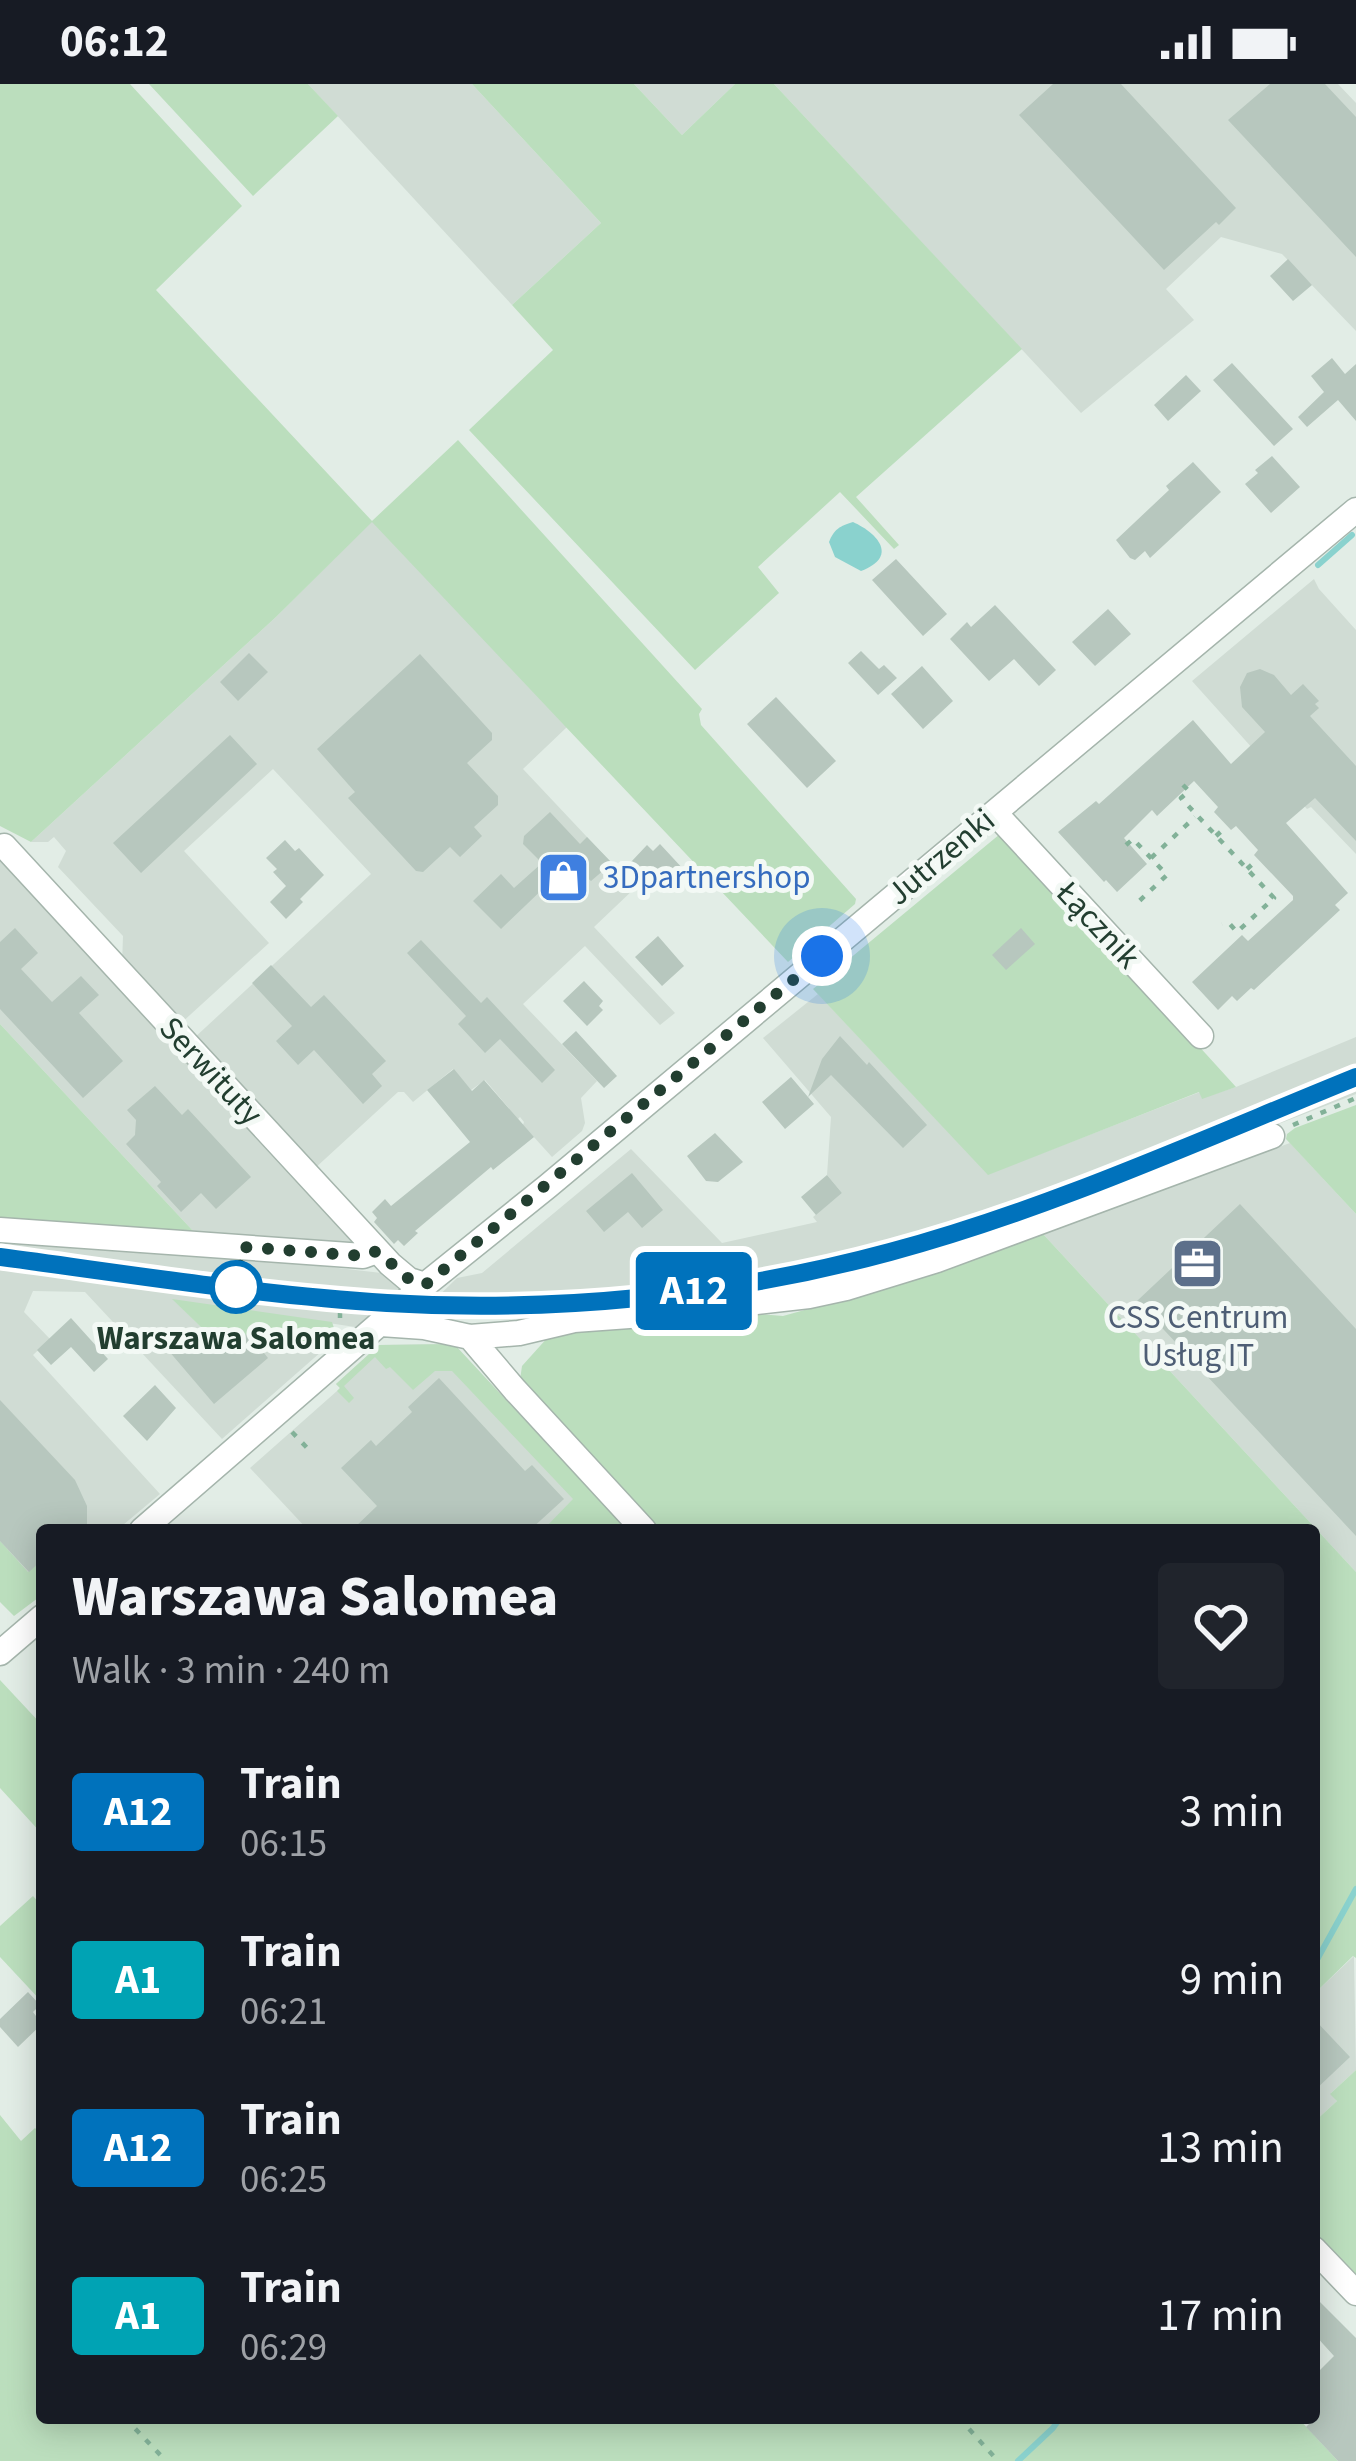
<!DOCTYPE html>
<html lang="en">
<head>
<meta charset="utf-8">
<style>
	body { margin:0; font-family:"Source Sans 3",sans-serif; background:#20242c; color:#f1f3f6; height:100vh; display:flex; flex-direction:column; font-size:45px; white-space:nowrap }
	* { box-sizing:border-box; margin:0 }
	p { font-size:39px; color:#9ea1a6 }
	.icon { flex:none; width:66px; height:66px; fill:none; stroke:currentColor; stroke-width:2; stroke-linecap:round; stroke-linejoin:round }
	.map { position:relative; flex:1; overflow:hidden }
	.drawer { position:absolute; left:36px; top:1440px; width:1284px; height:900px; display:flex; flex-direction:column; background:#171b24; border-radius:12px; box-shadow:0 6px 30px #0003 }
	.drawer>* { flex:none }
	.badge { padding:0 24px; border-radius:9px; font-size:42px; line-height:78px }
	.you { position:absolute; width:60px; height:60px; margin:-30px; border:9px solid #fff; border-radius:50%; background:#1a73e8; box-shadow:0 0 0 18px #1a73e833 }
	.map>.badge { position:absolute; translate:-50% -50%; box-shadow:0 0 0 6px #fff }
	.round { display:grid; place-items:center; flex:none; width:126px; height:126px; border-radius:12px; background:#20242c }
	.overview { display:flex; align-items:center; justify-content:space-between; height:204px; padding:0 36px }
	h1 { font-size:57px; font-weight:800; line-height:90px }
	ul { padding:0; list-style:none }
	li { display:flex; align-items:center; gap:36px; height:168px; padding:0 36px }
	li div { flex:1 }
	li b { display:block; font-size:45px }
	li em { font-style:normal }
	li .badge { min-width:132px; font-weight:700; text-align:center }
	.status { display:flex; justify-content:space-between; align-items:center; height:84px; padding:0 60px; background:#171b24; direction:ltr }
	.status svg { height:33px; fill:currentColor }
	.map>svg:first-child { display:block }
</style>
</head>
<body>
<div class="status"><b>06:12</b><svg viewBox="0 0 49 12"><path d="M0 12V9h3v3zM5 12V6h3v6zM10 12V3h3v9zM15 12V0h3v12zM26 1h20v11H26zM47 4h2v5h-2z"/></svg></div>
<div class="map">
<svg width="1356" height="2377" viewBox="0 0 1356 2377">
	<rect width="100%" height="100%" fill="#e2ede6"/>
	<path fill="#d0dcd4" d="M308 0H472L601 139 512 221Z
		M634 0H735L682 51Z
		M774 0H1338L1356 19V247L1282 170 1221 153 1166 205 1194 236 1081 329Z
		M372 437 567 643 523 685 635 804 594 843 675 929 660 941 585 862 523 920 597 997 581 1014 585 1039 582 1047 552 1073 523 1041 524 1038 520 1033 518 1035 485 996 471 1006 453 985 413 1018 404 1008H398L313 1086 192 956 371 790 273 685 184 767 269 859 179 941 122 881 123 852 58 783 66 767 54 753 48 758H31L276 533Z
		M1314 495 1319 505 1356 546V770L1311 723 1307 725 1192 597Z
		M0 767 190 973 188 979 360 1157 353 1162 194 1148 0 940Z
		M818 910 988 1090 1200 1008 1202 1014 1236 1003 1356 953V1010L1026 1138 854 1192 756 1211 609 1227 466 1235 418 1232 457 1194 482 1189 631 1065 722 1159 817 1138 813 1133 842 1109 827 1091 831 1033 763 954Z
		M1290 1059 1356 1130V1488L1043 1150Z
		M0 1153 184 1166 390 1190 403 1205 362 1244 174 1216 204 1246 330 1260 222 1355 85 1208 33 1207 24 1228 50 1255 33 1271 160 1410 117 1446H42L41 1512 0 1478Z
		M454 1260 627 1446H308L250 1384 337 1307 340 1304 336 1300 379 1261Z
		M1354 1872 1356 1986 1331 2009 1337 2017 1314 2038V1910Z"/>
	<path fill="#bbdebd" d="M0 0H130L242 122 156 206 372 437 458 356 702 625 699 630 701 641 856 815 855 820 788 878 372 438 276 533 31 758 0 742Z
		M149 0H308L338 32 253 112Z
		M472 0H634L682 51 735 0H774L1022 265 856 413 899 461 894 465 840 408 758 483 779 509 695 586 469 346 553 266 512 221 601 139Z
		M1000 750 1115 870 1236 1003 1202 1015 1199 1008 988 1091 813 905Z
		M0 940 194 1148 76 1145 0 1134Z
		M1356 1021V1130L1286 1055 1287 1050 1295 1044Z
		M1043 1150 1356 1488V1874L1353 1872 1314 1910V1446H658L593 1380 520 1296 522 1282 549 1252 736 1228 783 1232 898 1200Z
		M172 1215 332 1238 336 1250 330 1260 204 1246Z
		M454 1260 627 1446H543L573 1415 452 1287H435L413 1306 390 1283 386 1285 375 1273 344 1302 354 1314 349 1319 337 1307 340 1304 336 1300 379 1261Z
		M0 1457 28 1488 42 1476V1511L14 1532 0 1518Z
		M0 1596 42 1641V1750L0 1704Z
		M33 1812 42 1822V1918L0 1873V1842Z
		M1356 1986V2199L1314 2155V2038L1337 2017 1330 2010Z
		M0 2031 21 2057 35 2044 42 2051V2334H1298L1338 2377H0Z"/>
	<path fill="#8ad2ce" d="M853 438C879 450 898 473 861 487L835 473 829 458C834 445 840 442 853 438Z"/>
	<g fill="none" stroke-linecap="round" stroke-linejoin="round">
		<path stroke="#8ad2ce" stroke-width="6" d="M1318 481 1352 451
			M1314 1881 1356 1805
			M1018 2377 1053 2344 1060 2334"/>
	</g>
	<path fill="#b7c7be" d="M1053 0H1121L1236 124 1219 141 1216 138 1164 186 1019 31Z
		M1270 0H1325L1356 33V173L1228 36Z
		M1288 175 1312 201 1293 217 1270 192Z
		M1332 274 1345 290 1356 280V337L1338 316 1307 343 1298 333 1324 308 1311 292Z
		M1232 279 1293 345 1274 362 1213 296Z
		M1186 291 1201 307 1168 337 1154 321Z
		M1272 372 1300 403 1271 429 1245 400 1258 389 1255 386Z
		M1193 378 1221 408 1150 474 1145 467 1135 476 1130 474 1116 456 1169 406 1166 402Z
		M896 475 947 530 923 552 872 496Z
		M995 521 1056 586 1039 602 1014 575 989 597 950 555 967 538 971 543Z
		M1108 525 1131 550 1095 582 1072 558Z
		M861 567 879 585 884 581 897 594 878 611 848 579Z
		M249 569 268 588 238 617 220 598Z
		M420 570 492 649V656L467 679 498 712V721L474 743 482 752 460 773 450 763 423 788 416 787 348 714 355 708 317 665Z
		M922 582 953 617 923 645 891 610Z
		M1260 585 1274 591 1291 611 1303 600 1319 617 1315 620 1319 624 1310 632 1356 682V757L1315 714 1286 739 1348 809 1335 821 1340 826 1254 906 1251 904 1237 917 1232 912 1218 926 1192 898 1242 851 1248 857 1293 816V812L1254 771 1258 766 1236 742 1231 746 1214 728 1218 723 1194 697 1157 732 1152 726 1124 754 1147 780 1117 808 1106 796 1104 798 1058 748 1096 717 1099 720 1193 636 1231 680 1265 648 1242 623 1240 603 1247 589Z
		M776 613 836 677 807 704 747 640Z
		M230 651 257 680 141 789 113 759Z
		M550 728 580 760 587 753 612 779 591 797 585 792 562 812 550 798 501 845 473 817 501 790 514 804 542 779 523 760 524 752Z
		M285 756 295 767 299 764 324 791 300 815 303 818 286 835 270 818 286 802 273 788 277 785 266 774Z
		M660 760 685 787 662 809 631 778 647 761 653 767Z
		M15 844 38 869 21 885 52 918 81 892 99 911 79 929 123 977 83 1014 0 925V858Z
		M1021 844 1035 860 1006 886 992 871Z
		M658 852 684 882 662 902 635 873Z
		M421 856 481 919 487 913 555 986 542 999 500 955 485 969 458 940 466 932 407 869Z
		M271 881 311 923 324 911 386 977 372 990 382 1002 363 1020 314 966 298 981 276 957 292 942 252 899Z
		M584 897 603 917 599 922 603 926 587 942 563 917Z
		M576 947 617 992 604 1004 562 960Z
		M840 952 867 981 869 978 927 1041 903 1064 831 991 808 1013 822 975Z
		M454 985 472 1007 484 996 534 1053 493 1086 491 1083 415 1147 418 1149 404 1162 398 1156 394 1160 374 1138 377 1134 372 1128 385 1115 391 1122 470 1058 427 1006Z
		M791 993 814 1020 785 1045 762 1018Z
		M155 1002 182 1031 188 1025 251 1093 216 1125 201 1109 181 1128 157 1102 161 1098 126 1060 135 1051 136 1036 127 1026Z
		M715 1049 743 1078 718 1098 706 1097 687 1072Z
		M632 1089 663 1126 642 1144 628 1128 604 1148 586 1127Z
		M827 1091 842 1109 816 1131 801 1113Z
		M1240 1120 1356 1245V1452L1137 1217Z
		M71 1234 108 1275 94 1288 71 1263 51 1281 37 1266Z
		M177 1244 261 1252 260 1264 268 1274 214 1320 168 1266 177 1259Z
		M439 1294 525 1387 532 1381 564 1415 530 1446H352L377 1422 341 1384 371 1356 376 1362 412 1328 408 1323Z
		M155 1301 176 1324 147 1357 123 1332Z
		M0 1316 75 1396 87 1422V1445L42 1446V1476L29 1488 0 1457Z
		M28 1908 40 1921 33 1928 42 1940 18 1963 0 1943V1935Z
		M1314 1935 1350 1973 1314 2007Z
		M1314 2212 1356 2254V2377H1338L1306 2343 1314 2335V2292L1334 2272 1314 2250Z"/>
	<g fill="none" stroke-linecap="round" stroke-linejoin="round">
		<defs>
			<path id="minor" d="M995 729 1201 952
				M4 762 390 1180 409 1196 425 1201
				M0 1146 363 1172 377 1167
				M381 1240 424 1243 470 1253 515 1306 644 1446
				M470 1253 519 1249 574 1236 643 1231 809 1212 846 1204 937 1176 1272 1052
				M142 1446 415 1209 548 1102 1356 426
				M0 1569 42 1533
				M1314 2165 1356 2209"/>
		</defs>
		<use href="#minor" stroke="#a5b5ac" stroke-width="27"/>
		<path stroke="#82b198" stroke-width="4.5" stroke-dasharray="6 9" stroke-linecap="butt" d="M1183 701 1189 707 1181 714 1274 814 1237 848 1229 839 1222 840
			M1216 752 1227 742
			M1126 761 1133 755 1167 791 1135 821
			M1151 774 1195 733
			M1247 785 1258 775
			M1293 1041 1356 1014
			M340 1228V1235L345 1241
			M292 1348 311 1368
			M125 2334 166 2377
			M959 2334 998 2377"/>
		<use href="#minor" stroke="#fff" stroke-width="24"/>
		<defs>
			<path id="rail" d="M0 1173C155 1193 312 1219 468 1221 609 1224 754 1205 890 1168 1050 1125 1203 1056 1356 993"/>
		</defs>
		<use href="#rail" stroke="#5c796c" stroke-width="10"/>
		<use href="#rail" stroke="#f3f9f5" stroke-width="6" stroke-dasharray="18" stroke-linecap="butt"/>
	</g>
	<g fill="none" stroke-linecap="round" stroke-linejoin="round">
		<defs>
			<path id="line" d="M0 1173C128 1190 258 1211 387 1219 555 1229 727 1212 890 1168 1050 1125 1203 1055 1356 993"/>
		</defs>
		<use href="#line" stroke="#fff" stroke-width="27"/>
		<use href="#line" stroke="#0072bc" stroke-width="18"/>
		<path stroke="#223e30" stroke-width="12" stroke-dasharray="0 21.6" d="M236 1203 244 1163 363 1172 377 1167 410 1196 425 1201 822 872"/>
	</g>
	<defs>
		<symbol id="shop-square" viewBox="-11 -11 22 22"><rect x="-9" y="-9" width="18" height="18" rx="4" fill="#3f7fe0" stroke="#f3f9f5"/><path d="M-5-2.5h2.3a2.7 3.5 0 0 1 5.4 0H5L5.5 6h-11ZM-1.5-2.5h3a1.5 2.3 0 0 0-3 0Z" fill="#fff"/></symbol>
		<symbol id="office-square" viewBox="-11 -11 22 22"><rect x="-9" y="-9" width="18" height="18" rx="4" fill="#5c6f8a" stroke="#f3f9f5"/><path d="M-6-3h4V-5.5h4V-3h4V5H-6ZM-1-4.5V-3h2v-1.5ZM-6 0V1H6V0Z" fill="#fff"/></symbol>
	</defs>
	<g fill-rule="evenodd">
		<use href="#shop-square" x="534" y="764" width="59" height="59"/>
		<use href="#office-square" x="1168" y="1150" width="59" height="59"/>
	</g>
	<circle fill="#fff" stroke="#0072bc" stroke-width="6" cx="236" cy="1203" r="24"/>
	<g text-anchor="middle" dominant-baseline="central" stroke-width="10" stroke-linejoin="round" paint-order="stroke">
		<g font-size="33" fill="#223e30" stroke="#f3f9f5">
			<text transform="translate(941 773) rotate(-40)">Jutrzenki</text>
			<text transform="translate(1098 841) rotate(47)">Łącznik</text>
			<text transform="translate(211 987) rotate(47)">Serwituty</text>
		</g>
		<g font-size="33" fill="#366cbe" stroke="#f3f9f5" text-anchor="start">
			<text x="603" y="793">3Dpartnershop</text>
		</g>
		<g font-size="33" fill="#4e5e75" stroke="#f3f9f5">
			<text x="1198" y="1233">CSS Centrum<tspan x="1198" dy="38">Usług IT</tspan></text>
		</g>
		<g font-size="33" font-weight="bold" fill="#223e30" stroke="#f3f9f5">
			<text x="236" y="1254">Warszawa Salomea</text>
		</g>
	</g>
</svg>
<div class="you" style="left:822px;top:872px"></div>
<b class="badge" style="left:694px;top:1207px;background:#0072bc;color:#fff">A12</b>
<section class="drawer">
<div class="overview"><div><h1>Warszawa Salomea</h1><p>Walk · 3 min · 240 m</p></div><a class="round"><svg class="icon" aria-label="heart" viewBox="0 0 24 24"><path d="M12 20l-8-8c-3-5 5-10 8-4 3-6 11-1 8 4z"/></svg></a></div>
<ul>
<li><span class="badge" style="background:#0072bc;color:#fff">A12</span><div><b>Train</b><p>06:15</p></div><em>3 min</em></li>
<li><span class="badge" style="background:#00a3b4;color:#fff">A1</span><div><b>Train</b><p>06:21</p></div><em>9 min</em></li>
<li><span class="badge" style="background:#0072bc;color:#fff">A12</span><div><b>Train</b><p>06:25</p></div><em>13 min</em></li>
<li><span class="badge" style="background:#00a3b4;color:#fff">A1</span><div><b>Train</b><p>06:29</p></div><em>17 min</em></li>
</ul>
</section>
</div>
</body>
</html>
